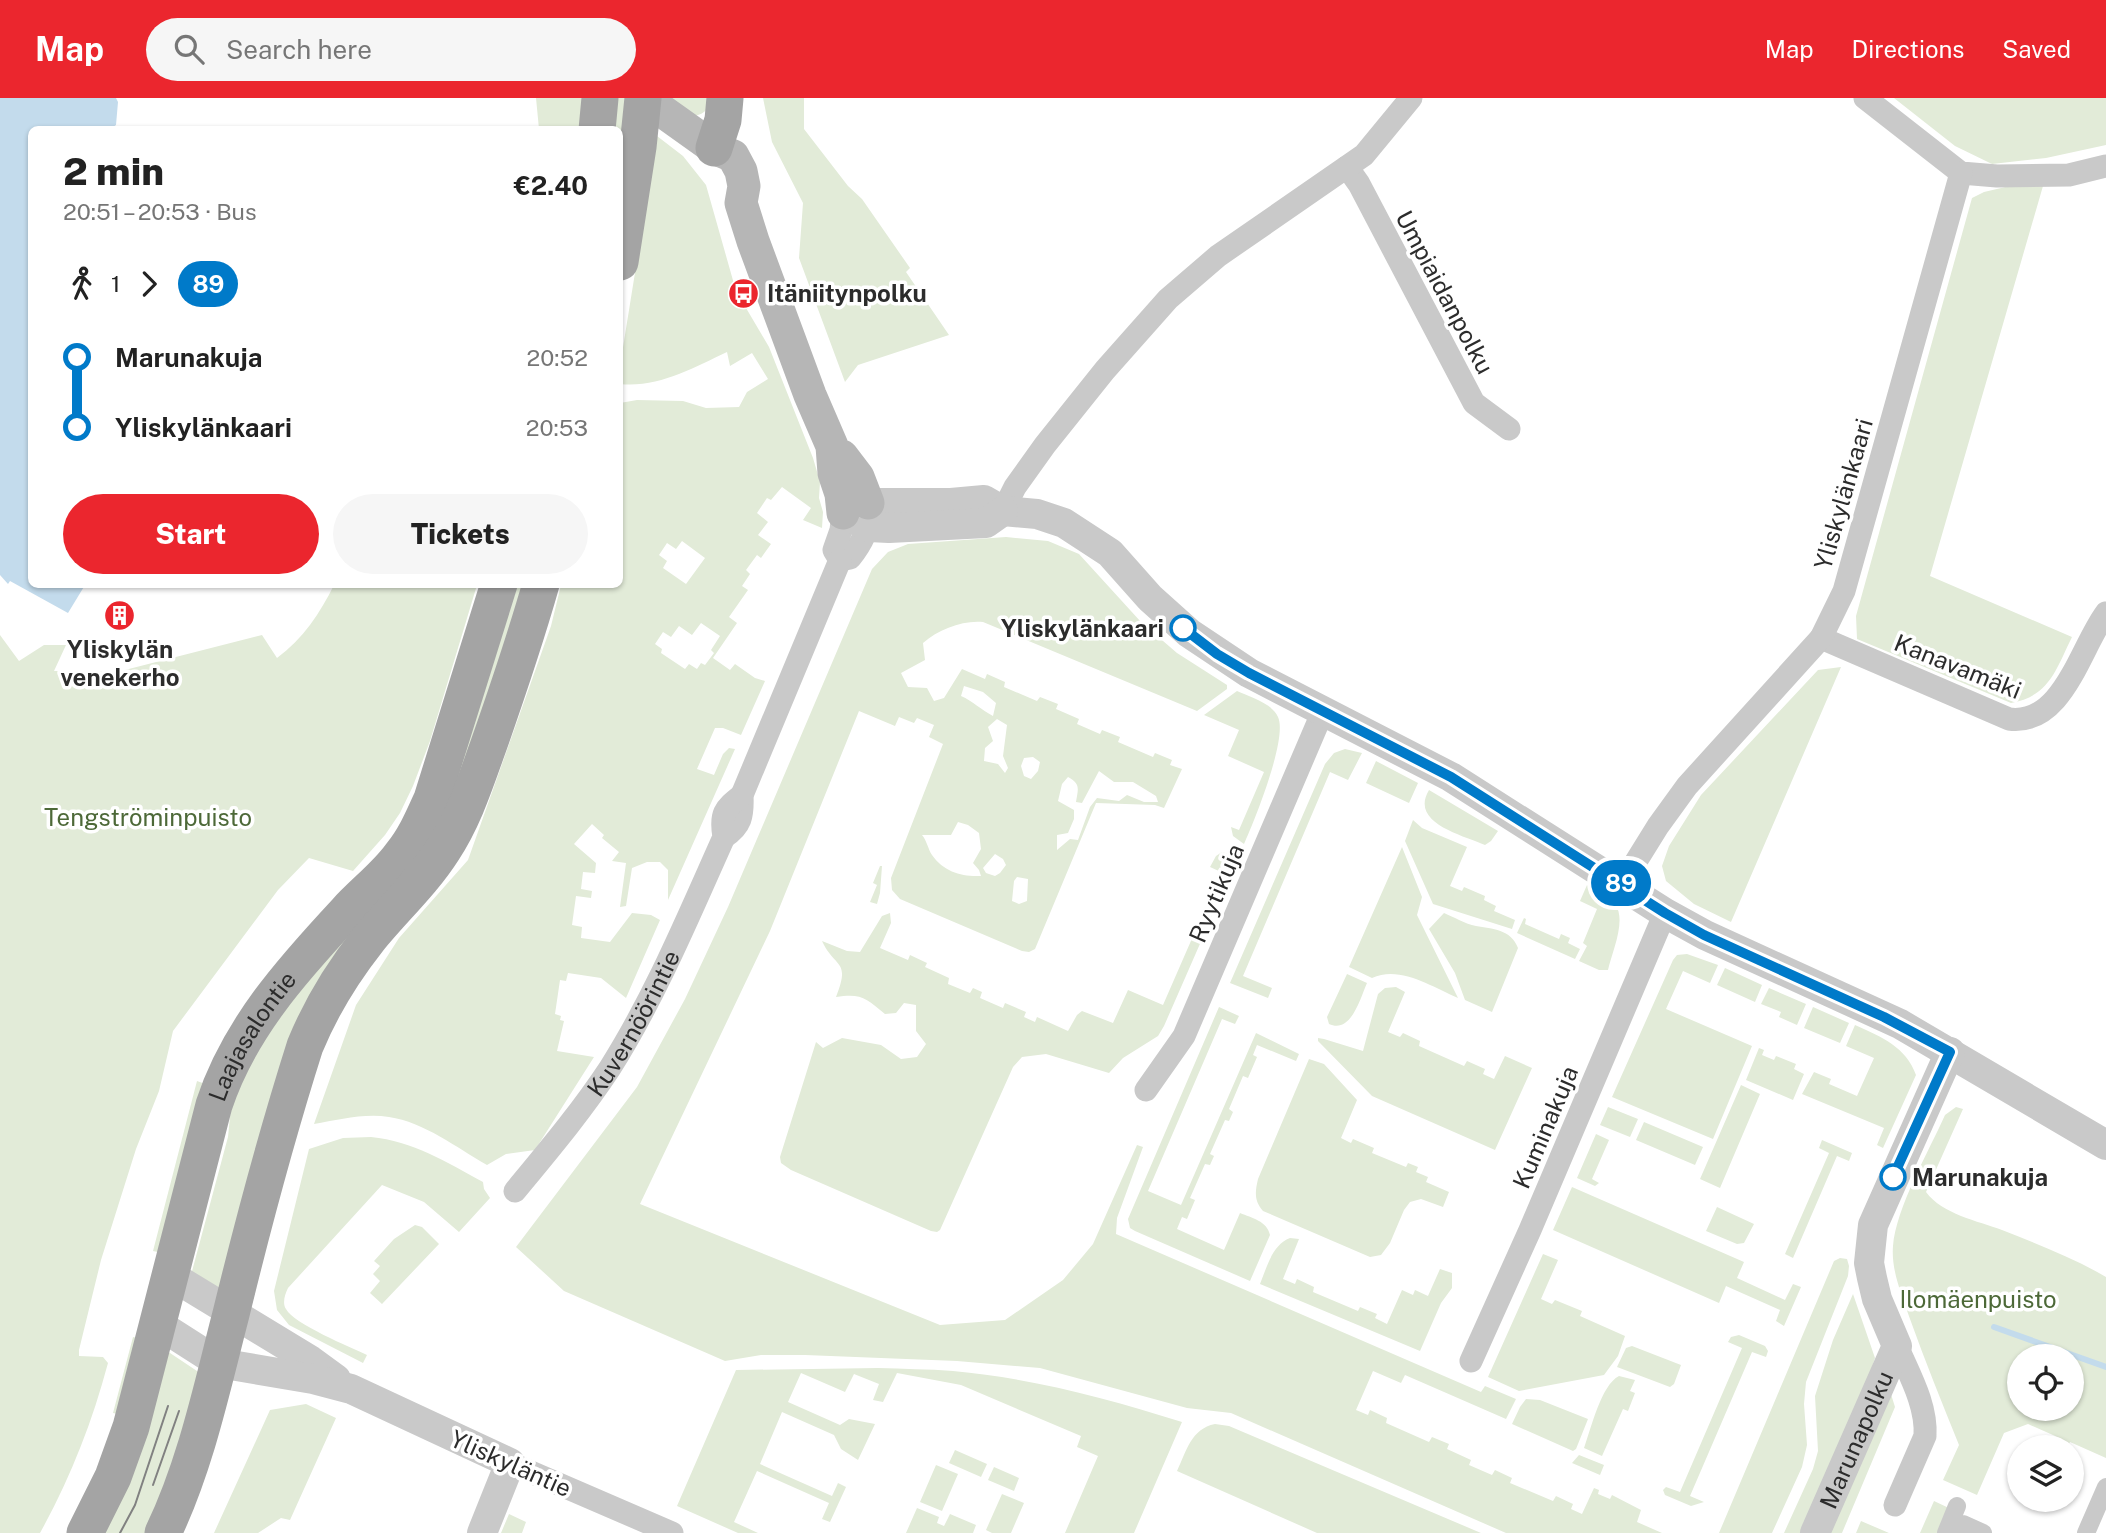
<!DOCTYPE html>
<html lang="en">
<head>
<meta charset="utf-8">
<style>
	body { margin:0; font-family:"Public Sans",sans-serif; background:#f6f6f6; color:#222; height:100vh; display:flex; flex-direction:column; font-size:26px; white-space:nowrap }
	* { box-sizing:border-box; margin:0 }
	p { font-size:23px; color:#767676 }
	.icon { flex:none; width:38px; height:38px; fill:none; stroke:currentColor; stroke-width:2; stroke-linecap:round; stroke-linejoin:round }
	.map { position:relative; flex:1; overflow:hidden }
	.panel { position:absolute; left:28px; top:28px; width:595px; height:462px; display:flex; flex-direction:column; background:#fff; border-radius:10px; box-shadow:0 2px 5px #0004 }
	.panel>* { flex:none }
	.badge { padding:0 14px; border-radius:23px; font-size:24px; line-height:46px }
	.fabs { position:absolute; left:2007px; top:1246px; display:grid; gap:14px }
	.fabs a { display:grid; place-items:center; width:77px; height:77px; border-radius:50%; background:#fff; box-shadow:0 2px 5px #0004; font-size:35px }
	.map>.badge { position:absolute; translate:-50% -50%; box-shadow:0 0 0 4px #fff }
	.legs { display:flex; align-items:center; gap:10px; height:77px; padding:0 35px; font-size:23px }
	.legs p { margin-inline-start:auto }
	.overview { display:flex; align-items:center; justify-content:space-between; height:119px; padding:0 35px }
	h1 { font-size:38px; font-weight:800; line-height:52px }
	.cta { display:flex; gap:14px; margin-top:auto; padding:14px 35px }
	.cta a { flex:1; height:80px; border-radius:42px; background:#eb262e; color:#fff; font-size:28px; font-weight:800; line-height:80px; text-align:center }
	.cta a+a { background:#f6f6f6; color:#222 }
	ul { padding:0 35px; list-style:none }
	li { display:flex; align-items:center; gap:24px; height:70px; font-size:26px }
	li i { display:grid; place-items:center; width:10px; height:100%; margin:0 9px; background:currentColor }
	li i::after { content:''; width:18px; height:18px; margin:-9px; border:5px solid; border-radius:50%; background:#fff }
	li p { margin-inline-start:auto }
	li:first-child i { background:linear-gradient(#0000 50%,currentColor 0) }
	li:last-child i { background:linear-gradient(currentColor 50%,#0000 0) }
	header { display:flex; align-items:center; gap:42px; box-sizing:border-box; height:98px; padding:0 35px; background:#eb262e; color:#fff }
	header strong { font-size:33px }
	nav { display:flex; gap:38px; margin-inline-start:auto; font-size:24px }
	.search { width:490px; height:63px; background:#f6f6f6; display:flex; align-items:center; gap:18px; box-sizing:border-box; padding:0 24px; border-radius:38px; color:#767676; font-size:26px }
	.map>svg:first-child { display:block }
</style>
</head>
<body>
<header>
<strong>Map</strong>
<div class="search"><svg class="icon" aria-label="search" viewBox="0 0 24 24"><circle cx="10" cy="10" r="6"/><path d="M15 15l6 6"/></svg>Search here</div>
<nav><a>Map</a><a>Directions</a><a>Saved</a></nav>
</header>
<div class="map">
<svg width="2106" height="1435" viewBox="0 0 2106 1435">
	<rect width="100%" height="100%" fill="#fff"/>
	<path fill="#e2ebd8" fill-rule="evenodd" d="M536 0H584L580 31H539Z
		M615 0H628L620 61V32H611Z
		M666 0H714C708 10 706 16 694 18Z
		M763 0H804V31L848 88 862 101 910 170 906 174 949 237 858 267 845 284 799 160 803 105 772 44Z
		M1894 0H2106V47L2046 60 1992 66 1955 48Z
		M657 38 683 58 706 87 736 193 769 249 813 360 820 384 819 400 823 414 822 430 803 422 811 410 782 389 771 402 767 400 757 415 768 424 758 437 771 446 761 460 757 457 746 472 750 476 742 488 748 492 729 519 737 525 713 560 730 572 735 566 755 580 765 583 741 637 723 630H715L697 671 714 677 723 656 729 650 735 651 668 802V772L660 764H647L632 770 626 808 620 809 626 765 612 763 619 754 602 740 604 737 592 726 574 746 596 765 595 775 583 774 581 791 592 793 591 800 576 798 572 827 582 829 581 840 610 844 632 815 651 817 660 822 626 900 601 880 568 875 566 883 560 882 555 916 561 918 560 922 564 923 557 953 594 959 535 1052 506 1056 487 1067C457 1050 424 1024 389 1019 364 1015 338 1022 314 1026L356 907 399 840 468 762 551 528 561 487 620 486V305L637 302 683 303 706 310 739 309 747 294 768 281 752 255 730 268 727 254C693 270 658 290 620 286V268ZM682 443 705 460 686 486 663 470 667 463 659 457 667 445 676 451ZM701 525 720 538 711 552 714 555 705 567 701 565 697 571 689 566 685 571 661 555 662 551 655 546 663 534 671 539 679 528 692 537Z
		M2014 87 2043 88 1930 478 2072 539C2056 571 2050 598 2011 605L1857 541 1856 518 1972 100 1984 94Z
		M1006 439 1048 443 1079 456 1141 524 1177 555 1227 587V591L1197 613 983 524C963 522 939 531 923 545L925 562 901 575 908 589 927 590 934 603 944 600 962 571 985 581 987 576 1005 584 1004 589 1037 603 1040 599 1058 606 1056 611 1079 621 1077 626 1100 636 1102 632 1120 639 1118 644 1153 659 1155 655 1172 662 1170 667 1182 671 1164 710 1155 707 1096 705 1035 851 1029 854 1022 853 900 801 892 792 891 780 943 646 929 639 934 627 917 620 914 625 899 619 895 628 859 613 770 833 640 1106 940 1227 1005 1222 1063 1182 1093 1146 1137 1047 1143 1049 1117 1120 1116 1136 1481 1294 1485 1288 1516 1301 1506 1321 1405 1277 1401 1285 1373 1273 1356 1312 1368 1317 1370 1312 1387 1320 1386 1325 1429 1344 1432 1339 1449 1346 1447 1351 1471 1362 1469 1367 1492 1377 1495 1372 1512 1380 1510 1385 1553 1403 1556 1398 1573 1406 1571 1411 1582 1416 1594 1390 1599 1392 1598 1396 1610 1401 1612 1397 1641 1412 1637 1424 1662 1435H1506L1231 1315 1187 1310 1040 1270 957 1263 805 1257H761L725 1263 564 1193 516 1149 637 989 685 901 728 809 872 471 888 454 908 446ZM964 588 983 594 996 605 993 618C981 612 973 603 961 598ZM997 621 1007 627 1003 658 1008 670 1005 675 998 666 984 663 985 650 993 643 988 629ZM1033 659 1040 664 1038 673 1031 681 1024 678 1021 668 1024 660ZM1099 673 1114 684H1133L1156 698 1158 704H1144L1127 697 1119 703 1097 700 1090 709 1078 742 1070 741 1057 752V737L1068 735 1074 721V712L1058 703 1062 686 1068 679C1081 686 1078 691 1076 704L1082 705ZM958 724 968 727 979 735 981 751 973 765 979 772 981 778C962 779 944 774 932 757 928 751 927 743 922 737H951ZM995 756 1003 761 1006 767 1000 775 995 778 986 775 983 770ZM1017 779 1028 781 1027 803 1019 806 1012 803 1014 783Z
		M334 487H477L430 643 413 688 400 715 385 737 353 773 309 760 278 792 173 933 159 993 136 1051 101 1162 79 1252V1258L103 1259 108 1265C92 1325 70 1381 40 1435H0V537L19 563 44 547H66L54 573 117 574 262 537 277 560C303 541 320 515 334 487Z
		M513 487H527L463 686 361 833 222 1195 191 1177 228 1039 232 998 255 941 405 765Z
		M1841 569 1731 824 1694 806 1666 783 1662 768 1669 748 1701 697 1818 572Z
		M1237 593C1250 599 1272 605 1278 619 1288 640 1254 724 1244 746L1233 738 1231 729 1239 732 1264 674 1228 658 1239 632 1204 617Z
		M1345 651 1362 655 1348 682 1330 674 1243 878 1272 890 1268 900 1230 885 1325 666 1334 655Z
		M1376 663 1418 685 1409 705 1366 685Z
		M1429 692 1498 733 1491 743 1485 747C1463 737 1409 725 1429 692Z
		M1413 722 1422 730 1467 749 1450 788 1462 793 1464 789 1485 798 1484 802 1496 808 1494 813 1515 822 1512 831 1433 806 1405 743Z
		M1402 749 1422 799 1417 817 1458 900C1432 889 1400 867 1372 880L1349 869Z
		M1222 754 1238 759 1164 928 1158 938 1123 960 1109 975 1046 956 1022 959 1013 969 940 1132 937 1134 931 1133 791 1072 781 1065 780 1059 816 944 823 950 842 940 881 947 901 961 917 959 926 946 916 933V907L904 905 896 915 885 916C866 900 861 895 836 899 851 861 835 871 822 843L847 853 860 854 882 818 890 815 891 825 880 850 908 862 910 857 927 865 925 869 949 880 948 886 970 895 973 890 982 894 980 900 1003 910 1005 905 1026 914 1024 919 1035 924 1037 919 1068 933 1077 917 1082 913 1113 925 1128 892 1163 907 1221 774 1210 769 1216 758Z
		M880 768H882L880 795 877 806 870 804 877 787 873 785Z
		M1587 787C1596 793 1609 798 1615 806 1627 822 1612 854 1608 872H1599L1579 863 1587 848 1583 845 1597 811 1580 803Z
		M1444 815C1454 819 1465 826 1476 828 1492 831 1511 831 1518 850L1492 914 1465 902 1455 875 1429 831Z
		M1524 820 1526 821 1525 826 1559 841 1561 836 1570 840 1568 845 1580 851 1575 861 1517 835Z
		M1687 856 1718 867 1710 885 1683 873 1666 911 1752 948 1713 1041 1612 999 1673 862 1677 857Z
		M1725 870 1762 887 1755 904 1717 887Z
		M1347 876 1367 885C1360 901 1351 936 1329 926L1327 919Z
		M1396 889 1405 894 1388 934 1400 939 1403 935 1420 943 1419 948 1464 968 1467 963 1485 971 1483 976 1494 981 1505 958 1532 970 1495 1052 1372 998 1318 943V940L1324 941 1363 953 1378 896 1385 890Z
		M1769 890 1806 906 1797 927 1779 919 1781 914 1761 906Z
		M1219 909 1239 918 1235 926 1222 921 1148 1093 1181 1107 1256 935 1299 956 1296 963 1257 947 1253 957 1257 959 1248 980 1243 978 1229 1011 1233 1014 1229 1023 1225 1022 1210 1056 1214 1058 1210 1067 1205 1066 1190 1100 1195 1102 1187 1121 1182 1119 1177 1131 1224 1152 1240 1115C1252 1120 1267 1123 1270 1137L1250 1183 1135 1133 1130 1130 1128 1121Z
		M1813 909 1849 925 1840 945 1804 930Z
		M1855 927C1882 939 1906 949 1916 977L1883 1050 1877 1047 1884 1030 1802 996 1814 974 1831 981 1829 986 1857 998 1874 960 1846 948Z
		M1759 950 1764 952 1762 957 1774 962 1776 958 1796 966 1794 971 1804 976 1793 1002 1746 982Z
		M1309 961 1324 966 1357 1002 1341 1040 1351 1045 1353 1041 1374 1050 1372 1055 1406 1069 1408 1065 1418 1069 1416 1074 1428 1079 1426 1084 1449 1094 1443 1109 1421 1101 1410 1104 1404 1112 1390 1145 1381 1157 1370 1159 1263 1113C1254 1103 1255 1094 1258 1081Z
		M197 983 208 987 162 1155 153 1153Z
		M1741 987 1760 996 1720 1090 1700 1081Z
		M1608 1009 1638 1021 1630 1039 1600 1027Z
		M1956 1009 1963 1011 1926 1094C1942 1116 1978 1123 2002 1132 2037 1146 2074 1160 2106 1179V1360L2070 1344 2067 1349H2059L2062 1341 2028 1326 2004 1335 1977 1397 1943 1382 1959 1347C1942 1305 1925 1263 1910 1221 1902 1197 1891 1173 1893 1148 1896 1110 1929 1053 1945 1017ZM2020 1258H2072V1311H2020Z
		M1644 1024 1703 1049 1695 1067 1636 1042Z
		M1596 1036 1609 1042 1592 1081 1599 1085 1595 1088 1577 1080Z
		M371 1039C413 1043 446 1064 483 1084L484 1091 490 1100 459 1134 424 1104 382 1087 288 1190C285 1196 282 1205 286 1211 294 1226 350 1249 367 1257L363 1265 289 1227 277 1212 274 1193 309 1051 343 1040Z
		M1822 1042 1852 1055 1849 1063 1837 1058 1793 1160 1785 1156 1829 1055 1819 1050Z
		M1572 1089 1744 1164 1737 1180 1785 1202 1793 1186 1801 1189 1784 1228 1776 1223 1780 1212 1726 1188 1719 1205 1553 1132Z
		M1717 1109 1754 1126 1744 1145 1737 1146 1706 1133Z
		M415 1127 422 1129 439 1146 382 1206 370 1195 380 1183 373 1176 380 1168 374 1163 394 1141Z
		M1290 1140 1299 1141 1283 1181 1295 1186 1297 1181 1314 1189 1313 1194 1358 1213 1360 1209 1377 1216 1375 1220 1387 1226 1402 1192 1413 1197 1415 1192 1428 1198 1440 1171 1452 1175V1190L1441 1205 1420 1253 1260 1186C1267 1169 1272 1147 1290 1140Z
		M1543 1156 1558 1162 1541 1201 1552 1206 1555 1202 1582 1213 1580 1218 1625 1238 1618 1258 1604 1277 1519 1293 1488 1279Z
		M1840 1160 1847 1161 1849 1168 1848 1178 1806 1284 1804 1306 1807 1347 1802 1369 1772 1435H1719L1834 1163Z
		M1853 1196 1875 1260 1864 1293 1802 1435H1784L1813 1371 1818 1353 1815 1298 1833 1242Z
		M1739 1237 1765 1248 1768 1253 1766 1259 1752 1254 1690 1398 1704 1404 1691 1408 1665 1397 1663 1392 1666 1389 1680 1394 1742 1250 1728 1244 1731 1239Z
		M133 1239 142 1241 118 1316 113 1315Z
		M1632 1248 1681 1267 1674 1286 1670 1289 1617 1269 1626 1250Z
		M164 1251 203 1277 150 1435H103Z
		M878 1270C903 1271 928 1271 953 1273 1031 1280 1107 1300 1182 1324L1134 1435H1065L1098 1358 1077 1349 1081 1338 961 1287 897 1275 883 1304 873 1302 879 1286 854 1276 845 1294 801 1275 788 1304 840 1327 849 1321 875 1326 858 1362 841 1351 834 1337 782 1314 760 1366 832 1398 838 1385 846 1389 830 1424 822 1421 829 1405 757 1373 734 1424 758 1435H738L677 1408 736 1272Z
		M1619 1278 1635 1282 1630 1293 1635 1295 1628 1313 1623 1311 1602 1358 1584 1350C1591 1331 1601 1287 1619 1278Z
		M1890 1293 1895 1309 1842 1435H1827Z
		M1526 1301 1540 1302 1588 1321 1576 1351 1573 1353 1512 1326 1520 1309Z
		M306 1306 336 1320 290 1422 281 1420 258 1435H214L270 1312Z
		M1215 1326 1229 1328 1481 1435H1317L1177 1373C1187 1352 1191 1331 1215 1326Z
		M955 1352 987 1366 981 1379 949 1365Z
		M1579 1357 1604 1367 1600 1377 1572 1365Z
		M936 1367 958 1376 942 1413 920 1404Z
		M994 1369 1019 1380 1014 1393 988 1382Z
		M1002 1396 1024 1405 1011 1435H992L986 1432Z
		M1934 1403 1951 1411 1941 1435H1920Z
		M917 1410 939 1419 937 1425 944 1428 950 1416 976 1427 973 1435H906Z
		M509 1416 526 1424 522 1435H501Z
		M1861 1423 1889 1435H1856Z"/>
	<path fill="#c3dbec" d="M0 0H116L118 4 116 27 110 31 32 32V486L85 487 68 515 10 483 8 486 0 477Z"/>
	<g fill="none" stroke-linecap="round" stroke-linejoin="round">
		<path stroke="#c3dbec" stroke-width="6" d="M1994 1229 2106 1269"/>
		<path stroke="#c9c9c9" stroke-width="18" d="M1946 1435 1957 1408
			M1959 1435 1963 1426 1983 1435
			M2086 1435 2106 1389"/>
		<g stroke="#c9c9c9" stroke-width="23">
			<path d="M1865 0 1961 75 1997 78 2069 77 2106 68"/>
			<path d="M1347 69 1359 86 1474 305 1509 331"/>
			<path d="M1003 413 1015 389 1045 347 1105 272 1168 201 1218 158 1364 57 1411 0"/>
			<path d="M840 462 850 460C862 445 869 432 868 413"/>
			<path d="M840 462 834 452 841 432 843 415"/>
			<path d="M1821 540 2009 621C2063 628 2080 550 2106 515"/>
			<path d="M724 739C741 728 743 718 742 697L840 462"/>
			<path d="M1622 786 1658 728 1687 688 1821 540 1844 493 1961 75"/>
			<path d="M1146 992 1184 938 1323 613"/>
			<path id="s1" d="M515 1093C548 1053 581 1014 610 970 656 897 689 817 724 739 720 716 724 711 742 697"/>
			<path d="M1471 1263 1530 1132 1665 815"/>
			<path d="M510 1365 672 1435"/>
			<path d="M1895 1407 1925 1338C1927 1307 1909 1276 1897 1248"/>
		</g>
		<g stroke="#c9c9c9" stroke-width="30">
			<path d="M846 413 868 405H951L984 402 1003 413 1037 416 1064 425 1110 455 1150 500 1189 535 1249 575 1451 679 1665 815 1705 837 1900 926 2106 1047"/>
			<path d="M843 415 869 429 889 430 986 425 1003 413"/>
			<path d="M170 1177 310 1262 336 1281"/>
			<path d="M158 1226 219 1265 313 1281 351 1291 510 1365 482 1435"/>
			<path id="s2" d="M1815 1435 1897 1248 1877 1201 1872 1180 1869 1165 1873 1127 1950 954"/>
		</g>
		<path stroke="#b6b6b6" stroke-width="33" d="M644 0 714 50 733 58 741 73 744 88 741 105 753 143 810 297 832 348 834 375 841 396 843 415
			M842 358 858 379 868 405"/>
		<g stroke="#a4a4a4" stroke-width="37">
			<path d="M597 32 600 0"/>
			<path d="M714 50 723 22 725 0"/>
			<path d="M620 164 638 49 643 0"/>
			<path id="s3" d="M85 1435 113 1379 131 1329 214 1007C239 931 292 872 346 814 363 795 386 778 401 757 415 740 423 721 432 701L499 486"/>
			<path d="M163 1435C196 1366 212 1289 231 1216 253 1126 277 1036 305 948 321 909 342 875 368 842 392 812 422 785 443 752 464 720 475 685 488 649 507 595 525 542 541 486"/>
		</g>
		<path stroke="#818181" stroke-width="2" d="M153 1387 179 1313
			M120 1435 135 1407 168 1308"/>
	</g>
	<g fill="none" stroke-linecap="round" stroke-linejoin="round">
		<defs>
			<path id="line-1" d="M1183 530 1217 556 1249 575 1451 679 1665 815 1704 837 1884 919 1950 954 1893 1079"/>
		</defs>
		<use href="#line-1" stroke="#fff" stroke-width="16"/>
		<use href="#line-1" stroke="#007ac9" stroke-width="10"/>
	</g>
	<defs>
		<symbol id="bus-disc" viewBox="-11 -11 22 22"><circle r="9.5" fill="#eb262e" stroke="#fff"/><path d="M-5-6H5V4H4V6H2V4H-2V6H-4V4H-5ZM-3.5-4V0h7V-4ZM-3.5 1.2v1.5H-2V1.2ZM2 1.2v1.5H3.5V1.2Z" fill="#fff"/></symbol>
		<symbol id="building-disc" viewBox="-11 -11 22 22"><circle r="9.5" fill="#eb262e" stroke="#fff"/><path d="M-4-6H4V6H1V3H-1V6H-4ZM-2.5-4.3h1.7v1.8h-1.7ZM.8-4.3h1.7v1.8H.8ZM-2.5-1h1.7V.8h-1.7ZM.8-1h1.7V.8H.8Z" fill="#fff"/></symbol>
	</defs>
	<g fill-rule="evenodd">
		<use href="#bus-disc" x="726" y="178" width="35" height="35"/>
		<use href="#building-disc" x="102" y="500" width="35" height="35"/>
	</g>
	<g fill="#fff" stroke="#007ac9" stroke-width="3.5">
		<circle cx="1183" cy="530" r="12"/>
		<circle cx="1893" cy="1079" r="12"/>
	</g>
	<g text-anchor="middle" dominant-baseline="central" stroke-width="7" stroke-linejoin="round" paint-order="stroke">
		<g font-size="24" fill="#2c2c2c" stroke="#fff">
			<text transform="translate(1445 194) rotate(62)">Umpiaidanpolku</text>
			<text transform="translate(1843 396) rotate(-74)">Yliskylänkaari</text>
			<text transform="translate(1958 568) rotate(22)">Kanavamäki</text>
			<text transform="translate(1216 795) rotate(-67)">Ryytikuja</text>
			<text stroke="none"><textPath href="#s1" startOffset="206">Kuvernöörintie</textPath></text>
			<text stroke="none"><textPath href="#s3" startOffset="527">Laajasalontie</textPath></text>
			<text transform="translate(1545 1029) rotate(-67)">Kuminakuja</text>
			<text stroke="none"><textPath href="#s2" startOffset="102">Marunapolku</textPath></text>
			<text transform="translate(511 1365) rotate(24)">Yliskyläntie</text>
		</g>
		<g font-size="24" font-weight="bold" fill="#2c2c2c" stroke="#fff" text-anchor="start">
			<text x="767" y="195">Itäniitynpolku</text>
			<text x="120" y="551" text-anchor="middle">Yliskylän<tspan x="120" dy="28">venekerho</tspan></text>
		</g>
		<g font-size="24" font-weight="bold" fill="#2c2c2c" stroke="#fff" text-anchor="end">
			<text x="1164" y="530">Yliskylänkaari</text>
			<text x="1912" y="1079" text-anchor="start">Marunakuja</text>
		</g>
		<g font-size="24" fill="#4d6938" stroke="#fff">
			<text x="148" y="719">Tengströminpuisto</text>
			<text x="1978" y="1201">Ilomäenpuisto</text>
		</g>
	</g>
</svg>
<div class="fabs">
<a><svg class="icon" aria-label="locate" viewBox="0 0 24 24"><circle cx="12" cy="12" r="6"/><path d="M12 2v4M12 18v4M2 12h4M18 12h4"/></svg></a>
<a><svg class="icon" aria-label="layers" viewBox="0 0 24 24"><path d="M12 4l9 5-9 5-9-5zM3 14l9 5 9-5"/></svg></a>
</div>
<b class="badge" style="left:1621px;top:785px;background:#007ac9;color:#fff">89</b>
<section class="panel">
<div class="overview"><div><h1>2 min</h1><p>20:51 – 20:53 · Bus</p></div><b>€2.40</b></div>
<div class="legs"><svg class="icon" aria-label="walk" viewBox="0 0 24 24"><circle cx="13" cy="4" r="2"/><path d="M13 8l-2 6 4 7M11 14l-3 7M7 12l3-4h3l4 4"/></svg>1<svg class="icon" aria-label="forward" viewBox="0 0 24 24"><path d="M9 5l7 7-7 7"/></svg><b class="badge" style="background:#007ac9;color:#fff">89</b></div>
<ul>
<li><i style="color:#007ac9"></i><b>Marunakuja</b><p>20:52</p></li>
<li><i style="color:#007ac9"></i><b>Yliskylänkaari</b><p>20:53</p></li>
</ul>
<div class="cta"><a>Start</a><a>Tickets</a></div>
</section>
</div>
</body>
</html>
